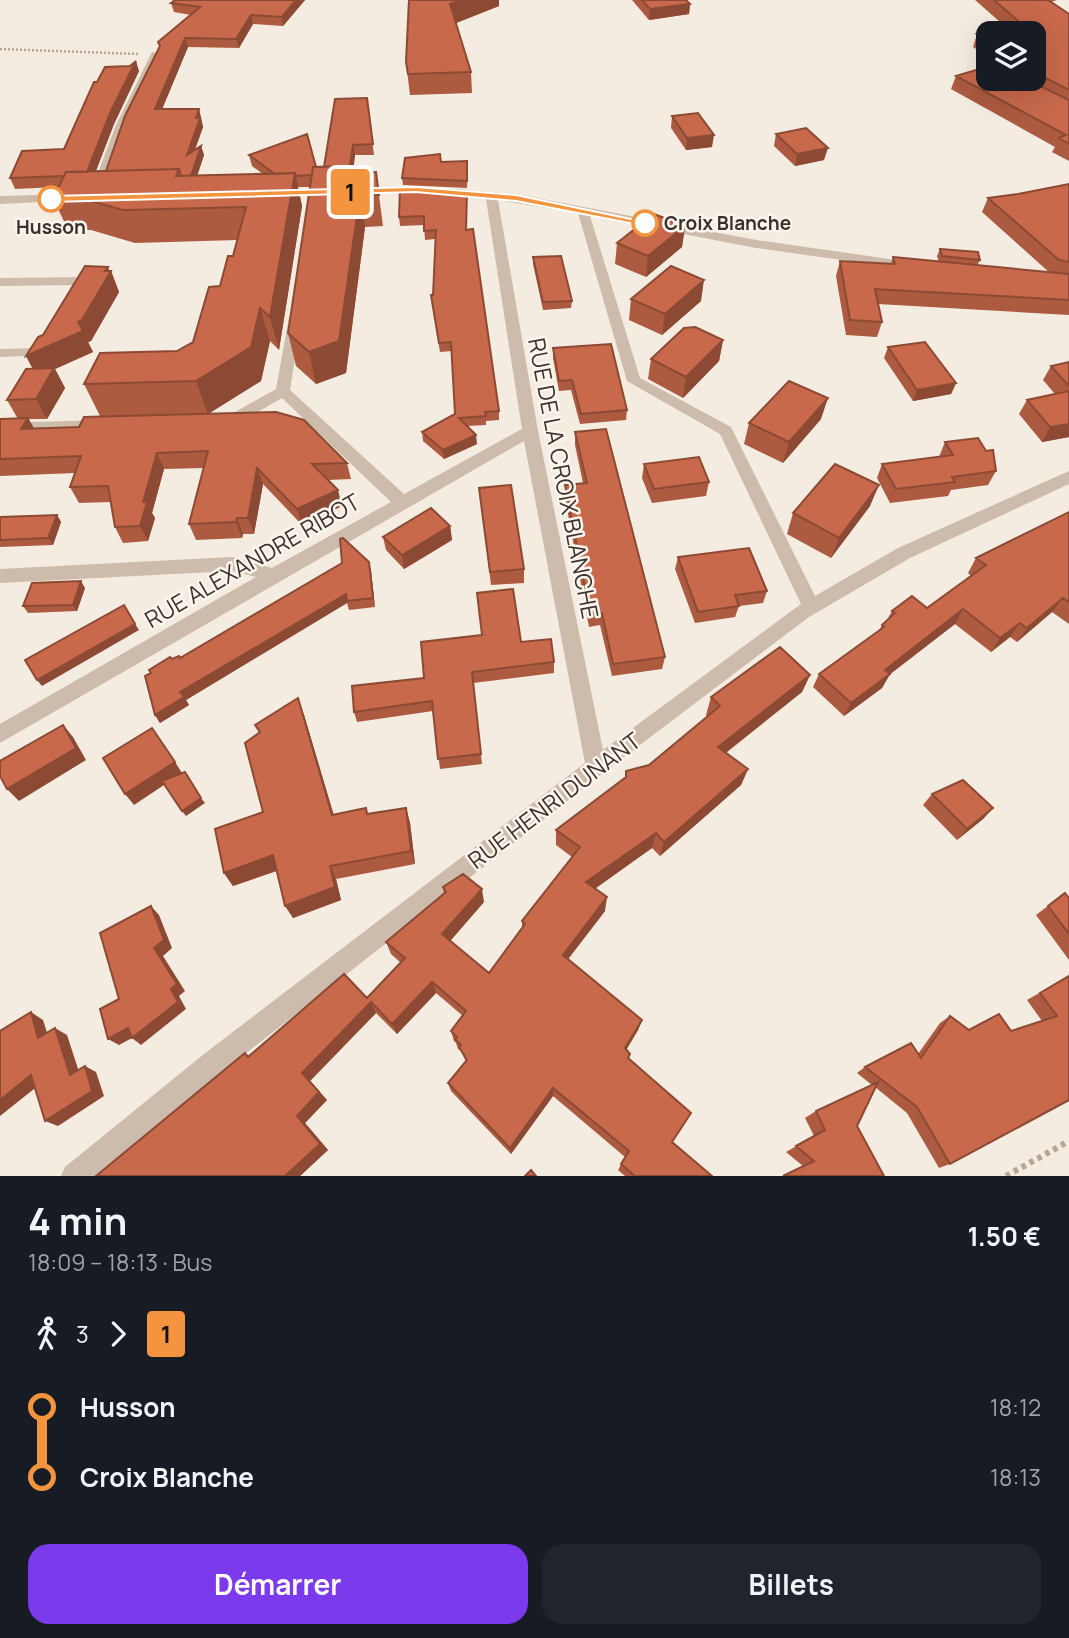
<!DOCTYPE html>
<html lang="fr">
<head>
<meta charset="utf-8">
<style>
	body { margin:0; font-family:Manrope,sans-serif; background:#20242c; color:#f1f3f6; height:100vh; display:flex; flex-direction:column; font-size:26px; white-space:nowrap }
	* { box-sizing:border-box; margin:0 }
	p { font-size:23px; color:#9ea1a6 }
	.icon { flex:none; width:38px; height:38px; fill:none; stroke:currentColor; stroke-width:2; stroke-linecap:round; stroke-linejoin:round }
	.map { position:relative; height:1176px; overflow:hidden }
	.drawer { display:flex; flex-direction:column; background:#171b24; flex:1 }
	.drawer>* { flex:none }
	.badge { padding:0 14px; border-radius:5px; font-size:24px; line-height:46px }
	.controls { position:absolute; left:976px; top:21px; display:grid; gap:14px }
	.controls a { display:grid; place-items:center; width:70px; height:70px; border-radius:14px; background:#171b24; box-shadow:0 7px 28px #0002; font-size:35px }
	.map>.badge { position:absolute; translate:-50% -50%; box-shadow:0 0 0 4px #fff }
	.legs { display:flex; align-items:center; gap:10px; height:77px; padding:0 28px; font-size:23px }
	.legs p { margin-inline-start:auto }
	.head { display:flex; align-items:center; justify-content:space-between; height:119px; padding:0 28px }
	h1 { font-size:38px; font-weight:700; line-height:52px }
	.button { display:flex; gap:14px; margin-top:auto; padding:14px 28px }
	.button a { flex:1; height:80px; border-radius:21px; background:#7c3aed; color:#fff; font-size:28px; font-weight:700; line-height:80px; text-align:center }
	.button a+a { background:#20242c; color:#f1f3f6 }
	ul { padding:0 28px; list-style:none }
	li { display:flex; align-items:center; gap:24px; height:70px; font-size:26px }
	li i { display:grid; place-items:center; width:10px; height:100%; margin:0 9px; background:currentColor }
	li i::after { content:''; width:18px; height:18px; margin:-9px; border:5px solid; border-radius:50%; background:#171b24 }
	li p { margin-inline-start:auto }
	li:first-child i { background:linear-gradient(#0000 50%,currentColor 0) }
	li:last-child i { background:linear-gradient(currentColor 50%,#0000 0) }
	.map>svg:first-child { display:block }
</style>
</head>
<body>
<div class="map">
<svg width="1069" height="1176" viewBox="0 0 1069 1176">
	<rect width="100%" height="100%" fill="#f4ebe1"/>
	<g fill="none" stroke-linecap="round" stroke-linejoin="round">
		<path stroke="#b9a596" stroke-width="2.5" stroke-dasharray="2 2" stroke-linecap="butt" d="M0 49 138 54"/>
		<path stroke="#b9a596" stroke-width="6" stroke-dasharray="4.5 4.5" stroke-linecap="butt" d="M1006 1176 1069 1141"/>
		<path fill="#cdbbac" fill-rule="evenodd" d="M152 52 160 54 126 125 102 194 92 196 90 194 116 125Z
			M417 187 516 194 756 240 918 263 920 266 914 270 756 248 590 216 640 378 731 427 815 596 898 548 1069 471V484L910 558 809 617 603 773 222 1072 95 1176H61L65 1167 204 1054 585 763 524 441 0 743V724L256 577 232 571 0 583V569L232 557 272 568 391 502 282 398 235 425 225 427 217 422 276 389 289 317H299L301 320 290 390 404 494 522 429 486 199 417 193 276 196 270 193 276 190ZM498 200 578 213 627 381 720 434 801 604 603 750 538 431Z
			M77 194 83 198 81 200 0 204V196Z
			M88 277 94 281 88 292 83 293 76 289 79 285 0 286V278Z
			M49 343 56 347 51 355 0 357V349L42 348Z
			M102 420 110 425 107 429 0 433V423Z"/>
	</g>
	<path fill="#ac5a40" d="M305 0 283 26 253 24 239 48 188 47 162 109H199L203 127 195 149 201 146 204 155 197 175 263 174 252 166 249 155 316 167H324L367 98 374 155H355L353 173 376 172 383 226 365 227 346 373 316 384 296 366 288 333 310 187H298L302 206 279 350 270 341 261 381 208 414 347 463 351 479 328 480 342 506 302 525 263 484 254 534H243L242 538 196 540 189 524 204 468 164 469 152 513 155 518 148 541 123 543 115 527 111 502 79 503 70 487 75 473 0 476V419H18L7 400 33 369 26 356 43 335 109 271H111L119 292 91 341 88 342 93 352 55 369 65 388 47 419H29L34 429 79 427 100 416 84 384 177 351 193 342 220 286 233 256 237 240 135 243 91 230H68L53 198 59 187 15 189 10 178 64 149 97 82 139 71 114 124 96 171H106L191 15 174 12 171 3Z
		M409 0 499 6 456 23 471 72 472 93 410 95 406 62Z
		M632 0H686L690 4 689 14 649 20Z
		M975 0H1057L1051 2 1069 14V161L1052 152 1055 147 951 89 956 76 989 79H1034V33H989V57L973 47 977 34 1008 29Z
		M672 116 712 147 686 150 671 128Z
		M776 134 824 160 795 166 774 146Z
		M441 162 468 168 467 188 403 185 402 178Z
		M1069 184V315L878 304 882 322 877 337 846 335 836 276 840 261 891 264 893 257 939 262 937 256 940 249 980 260 977 266 1050 273 982 212 988 198 1018 194Z
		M467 191V229L499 411V420L486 421V425L467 426 477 444 444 459 423 441 422 432 455 414 452 351 440 352 432 304 433 295 435 239 425 240 424 225 400 226 399 217Z
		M685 226 682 247 646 277 615 264 617 243Z
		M533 257 572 301 571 308 543 310 533 264Z
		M631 299 701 301 662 335 629 320Z
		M723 340 719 361 683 398 648 379 651 359Z
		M888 347 956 383 951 394 913 401 884 358Z
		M553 348 627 410 626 420 580 424 571 390 559 391 553 358Z
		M1069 362V437L1042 442 1019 414 1027 400 1055 394 1043 380 1051 366Z
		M821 419 783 463 744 444 749 423Z
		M575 432 665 657 662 669 612 676 600 625 589 627 565 498V485L583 483 575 445Z
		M945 442 996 471 988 485 951 490 948 496 890 503 877 478 882 464 939 457Z
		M644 464 709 482 706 496 652 503 642 478Z
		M479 488 524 569V583L491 585Z
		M870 506 831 558 787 534 793 513Z
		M1069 512V624L1052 612 1017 642 1010 637 991 652 955 624 890 674 882 688 844 716 813 687 819 674 879 631 882 625 887 620 892 611 927 608 971 576 968 573 976 558Z
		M57 515 61 522 53 545 0 547V517Z
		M450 526 452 540 404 569 386 550 383 537Z
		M678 557 767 591 763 603 739 606 735 617 695 623 675 569Z
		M371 571 375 607 349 610 347 603 186 700 189 705 160 723 155 715 172 659 180 658Z
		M85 588 77 611 28 613 23 606Z
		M521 642 554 662V673L473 683 482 764 440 769 433 711 357 722 354 712 424 678Z
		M810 675 802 692 726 753 748 769 741 785 660 856 652 848 595 888 605 911 568 959 642 1020 638 1030 626 1050 628 1058 672 1142 712 1176H625L618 1170 625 1157 553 1096 511 1154 451 1091 448 1083 466 1062 461 1051 458 1049 456 1043 454 1041 451 1031 463 1016 436 993 397 1034 376 1013 310 1081 327 1100 305 1123 328 1150 300 1176H96L245 1053 249 1057 367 998 401 963 391 954 386 942 444 894 443 887 484 902 450 941 489 973 522 929V921L572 857 556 845V830L625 778 626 771 649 765 707 716 706 715 711 697Z
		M304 715 333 814H368L406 808 410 823 415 864 336 879 341 900 293 918 277 871 233 886 224 873 263 812 259 733 255 725Z
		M932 794 993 808 983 819 957 840 923 805Z
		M1065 893 1069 898V960L1036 915Z
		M1069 976V1100L950 1164 939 1168 907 1113 875 1087 857 1126 884 1176 803 1166 786 1152 814 1136 805 1118 816 1111 872 1085 857 1073 865 1067 918 1054 940 1023 950 1016 969 1030 1011 1031 1042 1021 1027 1000Z"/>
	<path fill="#8c4a34" d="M296 0H305L283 26 282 17Z
		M462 0H499V6L451 25 450 4Z
		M690 4 689 14 649 20 650 9Z
		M251 15 253 24 239 48 236 39Z
		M185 38 188 47 158 119 155 109Z
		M136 61 139 71 114 124 88 191 84 181 110 113Z
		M199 109 203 127 190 164 187 155Z
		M714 135 712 147 686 150 687 138Z
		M353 145 355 155 351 186 349 176Z
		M201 146 204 155 193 189 190 179Z
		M828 148 824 160 795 166 797 154Z
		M295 173 302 206 279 350 270 317Z
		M360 195 365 227 346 373 316 384 309 352Z
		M685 226 682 247 646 277 648 256Z
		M108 267 110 272 111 271 119 292 91 341 88 342 93 352 55 369 65 388 47 419 36 399 37 377 26 356 78 322Z
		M704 280 701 301 662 335 665 314Z
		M260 308 270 341 261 381 208 414 196 381Z
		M723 340 719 361 683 398 686 377Z
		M956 383 951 394 913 401 917 390Z
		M828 398 821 419 783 463 789 442Z
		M28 418 37 434 21 429Z
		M1069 424V437L1042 442 1050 427Z
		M476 435 477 444 444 459 443 450Z
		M157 453 164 469 152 513 155 518 148 541 140 526 143 502Z
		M257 468 263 484 254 534 248 518Z
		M879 485 870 506 831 558 839 538Z
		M338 490 342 506 302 525 297 509Z
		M57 515 61 522 53 545 48 538Z
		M237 518 243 534 242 538 236 522Z
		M450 526 452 540 404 569 402 555Z
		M369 562 371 571 375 607 373 598Z
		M81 581 85 588 77 611 73 605Z
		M346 594 347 603 186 700 189 705 160 723 155 715 180 692Z
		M1063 598 1052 612 1017 642 1027 628Z
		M963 609 955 624 889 675 890 674 882 688 844 716 851 703 885 670Z
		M1020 623 1010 637 991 652 1000 638Z
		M135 624 139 630 42 686 37 680Z
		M810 675 802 692 712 763 718 747Z
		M298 698 304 715 338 829 332 815Z
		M63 725 73 737 86 760 19 801 7 789Z
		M175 762 182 773 134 805 125 794Z
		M748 769 741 785 660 856 664 842Z
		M201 798 205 803 186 816 182 811Z
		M406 808 410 823 415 864 411 851Z
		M993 808 983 819 957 840 967 829Z
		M656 833 652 848 585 896 586 882Z
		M273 855 281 869 233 886 224 873Z
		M330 866 336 879 341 900 293 918 285 906Z
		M482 889 484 902 445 947 442 934Z
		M607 897 605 911 562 967 563 955Z
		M151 906 159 915 172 948 163 956 185 991 179 996 186 1009 141 1045 132 1038 119 1045 108 1039 171 989 154 948Z
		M432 982 436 993 397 1034 392 1024Z
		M371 1002 376 1013 310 1081 327 1100 305 1123 328 1150 300 1176H285L297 1116 302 1073Z
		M31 1012 43 1020 51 1045 38 1038Z
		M642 1020 638 1030 622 1057 625 1048Z
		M55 1028 67 1035 82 1081 70 1075Z
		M85 1066 96 1072 104 1096 58 1126 45 1121Z
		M31 1075 44 1081 0 1116V1100Z
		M553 1088V1096L511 1154 510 1148Z"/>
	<path fill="#c8694b" stroke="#8c4a34" stroke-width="2" d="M175 0H296L282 17 251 15 236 39 185 38 155 109H199L196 118H200L187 155 201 146 191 176H181L179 169 106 171 125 116 160 46 158 42 200 7 171 3Z
		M409 0H462L450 4 471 72 408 74 406 62Z
		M642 0H686L690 4 650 9Z
		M994 0H1048L1069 14V90L1034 72V33H989V41L977 34 1024 26Z
		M136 61 110 113 87 172H66L64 176 10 178 22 151 64 149 94 82H97L105 67 130 66Z
		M989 66V79H1026L1069 100V144L1059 138 1066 135 956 76Z
		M367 98 373 144 353 145 349 173H345L344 166 324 167 335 99Z
		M698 113 714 135 687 138 672 116Z
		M806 128 828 148 797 154 776 134Z
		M307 134 316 167H313L312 175 296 176 295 173 275 174 249 155Z
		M440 154 441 162 467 161V181L402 178 405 158Z
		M344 166 343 173 376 172 379 195H360L339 341 309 352 288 333 313 167Z
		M179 169 176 176 295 173 270 317 260 308 251 347 196 381 84 384 100 353 177 351 193 342 209 287 220 286 228 256H233L246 207 123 210 77 197 53 198 66 172Z
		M1069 184V262L1059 260 988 198 1018 194Z
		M400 188 467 191 466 230 473 229 499 411 485 412 486 416 459 418 476 435 443 450 422 432 455 414 451 342 439 343 431 295H433L436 230 424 231V216L399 217Z
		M654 214 685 226 648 256 617 243Z
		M940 249 978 252 980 260 942 256Z
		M561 256 572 301 543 302 533 257Z
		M893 257 1069 274V300L875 289 882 322 850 320 840 261 895 264Z
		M85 266 108 267 105 271H111L82 320 78 322 83 331 26 356 38 337 43 335Z
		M671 266 704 280 665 314 631 299Z
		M695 327 723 340 686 377 651 359 684 328Z
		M925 342 956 383 917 390 888 347Z
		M611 344 627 410 581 414 572 380 559 381 553 348Z
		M1069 362V386L1051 366Z
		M54 368 36 399 7 400 26 369Z
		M789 381 828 398 789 442 749 423Z
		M1069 391V424L1050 427 1027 400Z
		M276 412 304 420 347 463 312 464 338 490 297 509 257 468 248 518H237L236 522 189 524 208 451 157 453 143 502H147L140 526 115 527 108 486 70 487 81 456 0 459V419L28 418 21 429 79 427 84 417Z
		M606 429 665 657 613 664 602 613 590 614 565 485 587 483 575 432Z
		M978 438 986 451 993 450 996 471 952 477 955 482 896 489 882 464 953 455 945 442Z
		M699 457 709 482 654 489 644 464Z
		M835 464 879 485 839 538 793 513Z
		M511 485 524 569 490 572 479 488Z
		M431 508 450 526 402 555 383 537Z
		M1069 512V602L1063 598 1027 628 1020 623 1000 638 963 609 885 670 890 674 851 703 819 674 884 627 882 625 895 613 892 611 912 596 927 608 986 565 976 558Z
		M57 515 48 538 0 540V517Z
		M343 538 369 562 373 598 347 601 346 594 180 692 184 697 155 715 145 676 151 673 149 670 170 657 172 659 179 656 180 658 342 563 340 539Z
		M749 548 767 591 735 595 739 606 698 612 678 557Z
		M81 581 73 605 23 606 32 583Z
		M513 589 521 642 551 639 554 662 472 672 481 754 438 759 432 701 354 712 352 686 424 678 421 642 482 635 477 593Z
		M124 605 135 624 37 680 25 660Z
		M780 647 810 675 718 747 748 769 664 842 656 833 586 882 607 897 563 955 642 1020 625 1048 630 1054 628 1058 691 1113 672 1142 712 1176H635L621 1164 629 1151 553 1088 510 1148 448 1083 467 1060 459 1047 461 1045 455 1039 457 1037 451 1031 466 1011 432 982 392 1024 371 1002 302 1073 319 1092 297 1116 320 1144 285 1176H96L245 1053 248 1057 344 974 367 998 405 958 386 942 446 892 443 887 463 874 482 889 442 934 489 973 525 924 522 921 580 847 556 830 626 777V771L649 765 720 706 711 697Z
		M298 698 332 815 366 808 367 814 406 808 411 851 330 866 335 887 285 906 273 855 224 873 215 829 263 812 245 743 260 732 255 725Z
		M63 725 76 748 7 789 0 776V761Z
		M152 728 175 762 125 794 103 758Z
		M185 772 201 798 182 811 162 781Z
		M963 780 993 808 967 829 932 794Z
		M1065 893 1069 898V934L1048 906Z
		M151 906 164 940 154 948 177 984 171 989 178 1002 132 1038 128 1028 108 1039 100 1009 119 999 100 933Z
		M1069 976V1100L950 1164 917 1107 865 1067 911 1043 921 1058 950 1016 969 1030 999 1014 1011 1031 1057 1016 1040 993Z
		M31 1012 38 1038 55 1028 70 1075 85 1066 92 1091 45 1121 31 1075 0 1100V1031Z
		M878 1082 857 1126 884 1176H783L814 1161 796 1146 825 1130 816 1111Z
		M531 1170 536 1176H525Z"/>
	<path fill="#f4943f" stroke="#fff" stroke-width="2" d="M416 187 516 195 650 223 645 226 516 201 416 192 51 202 47 199 51 196Z"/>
	<g fill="#fff" stroke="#f4943f" stroke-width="3.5">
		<circle cx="51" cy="199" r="12"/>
		<circle cx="645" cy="223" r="12"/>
	</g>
	<g text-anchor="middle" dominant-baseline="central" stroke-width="5" stroke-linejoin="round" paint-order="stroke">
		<g font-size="19" font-weight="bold" fill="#3b302b" stroke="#fbf5ee" text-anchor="start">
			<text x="664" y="223">Croix Blanche</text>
			<text x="51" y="227" text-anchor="middle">Husson</text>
		</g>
		<g font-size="23" fill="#3b302b" stroke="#fbf5ee">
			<text transform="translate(564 478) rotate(79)">RUE DE LA CROIX BLANCHE</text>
			<text transform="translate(252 560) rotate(-30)">RUE ALEXANDRE RIBOT</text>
			<text transform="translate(554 800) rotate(-37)">RUE HENRI DUNANT</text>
		</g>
	</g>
</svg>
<div class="controls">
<a><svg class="icon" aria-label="layers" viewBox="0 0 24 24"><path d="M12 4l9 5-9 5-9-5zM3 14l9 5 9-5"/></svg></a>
</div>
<b class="badge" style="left:350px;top:192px;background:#f4943f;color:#111">1</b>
</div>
<section class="drawer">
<div class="head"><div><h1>4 min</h1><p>18:09 – 18:13 · Bus</p></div><b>1.50 €</b></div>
<div class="legs"><svg class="icon" aria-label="walk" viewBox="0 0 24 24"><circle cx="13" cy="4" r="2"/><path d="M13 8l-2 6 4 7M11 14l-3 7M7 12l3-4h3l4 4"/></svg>3<svg class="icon" aria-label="forward" viewBox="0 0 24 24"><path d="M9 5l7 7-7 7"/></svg><b class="badge" style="background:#f4943f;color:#111">1</b></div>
<ul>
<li><i style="color:#f4943f"></i><b>Husson</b><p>18:12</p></li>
<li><i style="color:#f4943f"></i><b>Croix Blanche</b><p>18:13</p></li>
</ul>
<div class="button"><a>Démarrer</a><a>Billets</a></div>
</section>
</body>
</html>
